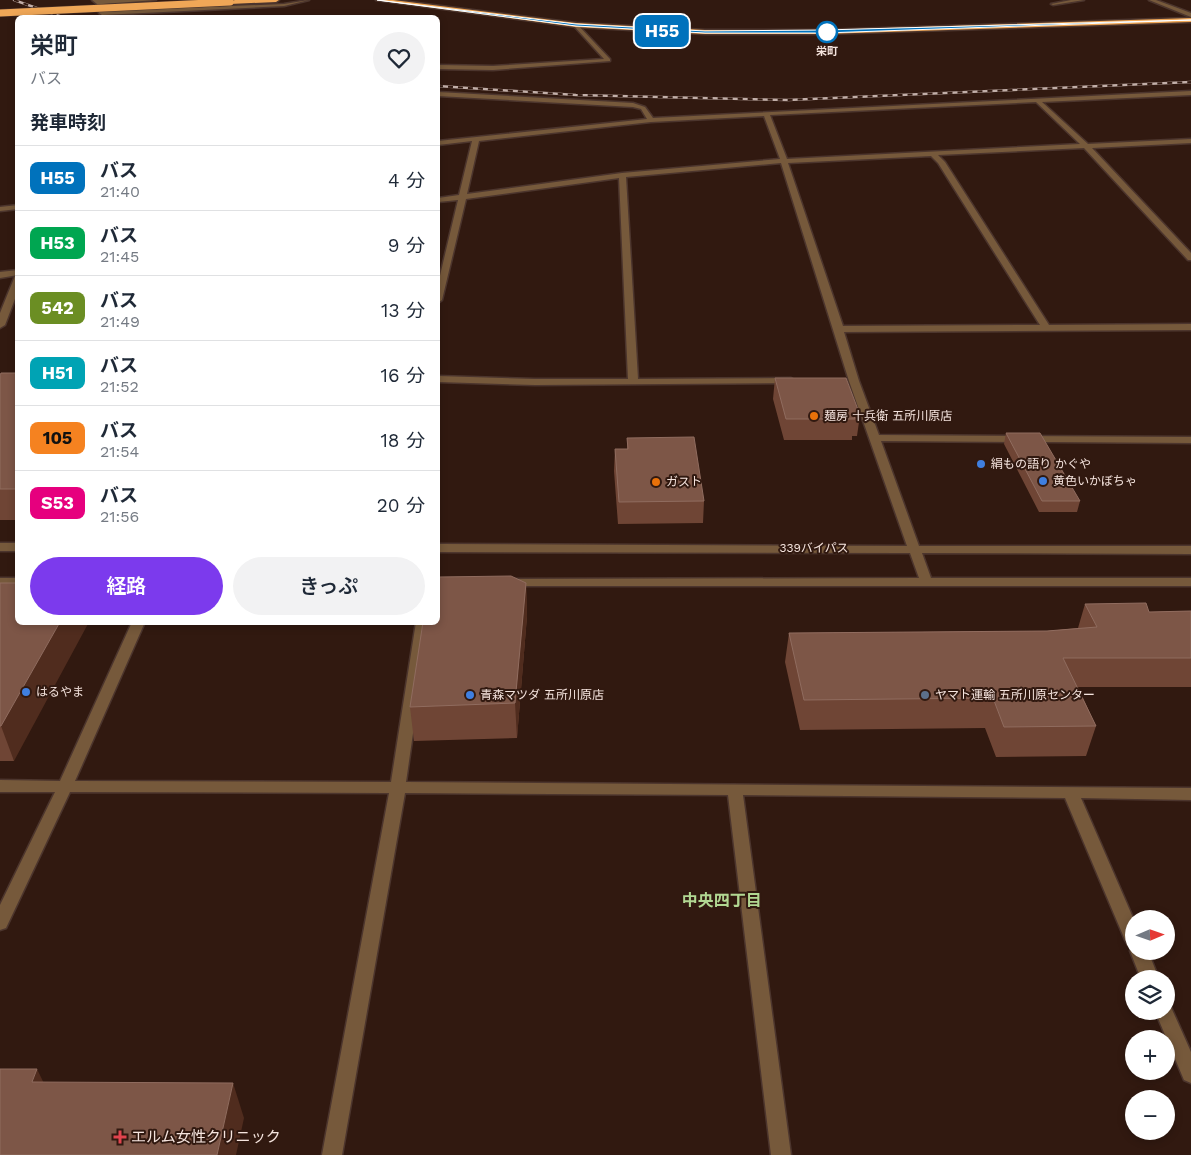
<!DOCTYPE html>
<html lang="ja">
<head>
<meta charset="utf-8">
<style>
	body { margin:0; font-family:"Work Sans","Noto Sans JP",sans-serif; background:#f2f2f3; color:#1f2937; height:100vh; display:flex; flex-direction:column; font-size:19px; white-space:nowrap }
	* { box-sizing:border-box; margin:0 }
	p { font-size:16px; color:#747a83 }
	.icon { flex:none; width:28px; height:28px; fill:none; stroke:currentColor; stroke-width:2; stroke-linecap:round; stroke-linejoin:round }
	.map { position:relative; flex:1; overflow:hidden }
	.drawer { position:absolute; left:15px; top:15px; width:425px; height:610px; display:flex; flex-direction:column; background:#fff; border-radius:8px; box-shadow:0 2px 8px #0003 }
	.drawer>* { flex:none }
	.badge { padding:0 10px; border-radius:8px; font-size:18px; line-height:32px }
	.needle { width:32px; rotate:88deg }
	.tools { position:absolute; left:1125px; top:910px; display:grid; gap:10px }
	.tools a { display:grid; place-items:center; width:50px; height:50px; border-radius:50%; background:#fff; box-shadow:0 2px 8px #0003; font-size:25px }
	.map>.badge { position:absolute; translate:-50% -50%; box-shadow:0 0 0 2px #fff }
	h2 { padding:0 15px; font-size:19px; line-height:45px }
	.round { display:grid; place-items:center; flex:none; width:52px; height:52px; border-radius:26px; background:#f2f2f3 }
	.overview { display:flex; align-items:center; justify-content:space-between; height:85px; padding:0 15px }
	h1 { font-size:24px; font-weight:600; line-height:38px }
	.button { display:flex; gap:10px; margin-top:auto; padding:10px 15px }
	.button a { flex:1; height:58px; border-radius:30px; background:#7c3aed; color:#fff; font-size:20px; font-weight:600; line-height:58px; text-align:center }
	.button a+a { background:#f2f2f3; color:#1f2937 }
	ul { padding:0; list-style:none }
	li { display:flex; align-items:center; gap:15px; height:65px; padding:0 15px; border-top:1px solid #e0e1e3 }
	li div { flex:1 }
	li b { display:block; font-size:19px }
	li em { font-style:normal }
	li .badge { min-width:55px; font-weight:700; text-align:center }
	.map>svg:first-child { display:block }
</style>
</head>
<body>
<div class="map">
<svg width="1191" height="1155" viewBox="0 0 1191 1155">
	<rect width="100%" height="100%" fill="#311910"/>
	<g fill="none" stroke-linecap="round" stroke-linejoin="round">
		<defs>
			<path id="minor" d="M92 0H156L102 4 104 11 284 4 309 0 284 6 102 15 99 13 97 4Z
				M1071 0H1084L1053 5 1051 4Z
				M1149 0H1156L1191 13V17Z
				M576 23 610 59V61L493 70 438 69V65L493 66 604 59 574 26Z
				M1191 91V95L1042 102 1088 144 1191 139V143L1092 148 1191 253V260H1188L1084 148 938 155 945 162 1049 325 1191 324V330L844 332 859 381 879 435 1191 437V443L881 441 919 546H1191V554L922 553 931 578H1191V586H509L503 582 505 579 919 578 910 553 438 552V544L907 546 849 381 781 163 626 177 638 379 791 378 796 381 795 383 535 385 438 382V376L535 379H628L619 178 466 199 442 300 438 303V284L458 200 438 202V198L459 195 472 141 438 145V141L647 119 641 109 633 107 438 96V92L633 103 645 107 653 118ZM1036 102 1080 144 787 159 770 115ZM764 116 780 159 622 173 467 194 479 141 651 122ZM931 156 938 163 1040 325 843 326 788 163Z
				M18 205V209L0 211V207Z
				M18 270V275L0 278V272Z
				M15 276H18V291L5 325 0 328V313Z
				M0 543H18V551H0Z
				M0 578H18V586H0Z
				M132 622H145L75 781 391 782 416 622H429L406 782 1191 788V800L1081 798 1134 920V951H1148L1159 979H1141L1130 951 1132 947 1128 945 1125 940 1065 798 743 795 791 1155H771L728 795 405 793 342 1155H322L389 793 70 792 6 928 0 930V905L55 792H0V780L60 781Z
				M1166 1004 1170 1005 1191 1052V1083L1184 1080 1155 1011H1166Z"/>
			<path id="highway" d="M279 0 276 2 230 4 227 2 235 0Z
				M376 0H393L576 23 705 30H824L1191 18V22L824 34H705L576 27Z"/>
		</defs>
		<use href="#minor" stroke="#4c352d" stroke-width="3"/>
		<use href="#highway" stroke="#4c352d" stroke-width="3"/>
		<use href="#minor" fill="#76593b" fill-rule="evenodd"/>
		<use href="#highway" fill="#f0a757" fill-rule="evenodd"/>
		<defs>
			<path id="rail" d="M14 0 65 18
				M438 86 576 95 788 100 1191 82"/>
		</defs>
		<use href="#rail" stroke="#c2afa9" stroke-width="2.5"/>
		<use href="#rail" stroke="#311910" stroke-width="2" stroke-dasharray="5" stroke-linecap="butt"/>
		<defs>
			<path id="highway-bridge" d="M0 13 230 2"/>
		</defs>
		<use href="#highway-bridge" stroke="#4c352d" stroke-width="8" stroke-linecap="butt"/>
		<use href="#highway-bridge" stroke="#f0a757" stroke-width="7"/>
	</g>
	<path fill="#6f4535" d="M18 373V520H0V375Z
		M775 378 860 415 857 436H852V440H784L773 399Z
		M1006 433 1080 501 1077 512H1039L1004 444Z
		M627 438 704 501 703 523 618 524 614 471 615 449H627Z
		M0 583 14 761H0Z
		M526 583 527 616 517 738 414 741 410 707Z
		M1085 604 1149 612 1191 611V687H1078L1096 726 1086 756 996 757 985 728 800 730 785 662 789 633 1047 631 1078 628Z"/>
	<path fill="#502c1e" d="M526 583 527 616 517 738 515 703Z
		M60 622H89L14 761 1 726Z
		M37 1069 54 1104 32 1082Z
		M233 1083 244 1118 236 1155H217Z"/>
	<path fill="#7d5647" stroke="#906c5f" d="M1 373H18V489H0V375Z
		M775 378H846L860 415H854L855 419H786Z
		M1006 433H1040L1080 501H1042Z
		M694 437 704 501 619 502 615 449H628L627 438Z
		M511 576 526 583 515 703 410 707 423 622H438V577Z
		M0 583H18V622H60L1 726H0Z
		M1146 603 1149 612 1191 611V658H1063L1096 726 1004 727 993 698 804 700 789 633 1047 631 1097 627 1085 604Z
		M0 1069H37L32 1082 233 1083 217 1155H0Z"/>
	<path fill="#0072bc" stroke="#fff" d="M377 0 576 24 705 31 824 30 1191 20 824 33H705L576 26Z"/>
	<circle fill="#fff" stroke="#0072bc" stroke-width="2.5" cx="827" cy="32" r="10"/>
	<g fill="#e8710a" stroke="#311910" stroke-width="2">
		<circle cx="814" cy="416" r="5"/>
		<circle cx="656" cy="482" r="5"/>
	</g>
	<g fill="#3f7fe0" stroke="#311910" stroke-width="2">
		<circle cx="981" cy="464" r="5"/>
		<circle cx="1043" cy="481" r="5"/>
		<circle cx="26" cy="692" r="5"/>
		<circle cx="470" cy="695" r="5"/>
	</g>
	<circle fill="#5c6f8a" stroke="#311910" stroke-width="2" cx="925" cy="695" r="5"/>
	<path fill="#e0444e" stroke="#311910" stroke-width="2" d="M117.5 1129.5h5v5h5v5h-5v5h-5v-5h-5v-5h5z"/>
	<g text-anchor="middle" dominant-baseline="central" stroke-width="4" stroke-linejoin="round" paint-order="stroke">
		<g font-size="11" font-weight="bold" fill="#f5e4de" stroke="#311910">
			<text x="827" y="51">栄町</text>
		</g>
		<g font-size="12" fill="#f5e4de" stroke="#311910" text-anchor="start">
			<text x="824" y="416">麺房 十兵衛 五所川原店</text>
			<text x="991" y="464">絹もの語り かぐや</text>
			<text x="1053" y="481">黄色いかぼちゃ</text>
			<text x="666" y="482">ガスト</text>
			<text x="36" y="692">はるやま</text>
			<text x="480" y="695">青森マツダ 五所川原店</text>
			<text x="935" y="695">ヤマト運輸 五所川原センター</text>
		</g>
		<g font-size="12" fill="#f5e4de" stroke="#311910">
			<text x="814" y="548">339バイパス</text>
		</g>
		<g font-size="15" fill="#f5e4de" stroke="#311910" text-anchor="start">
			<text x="131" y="1137">エルム女性クリニック</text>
		</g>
		<g font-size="16" font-weight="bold" fill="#b1d792" stroke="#311910">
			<text x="722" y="900">中央四丁目</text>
		</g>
	</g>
</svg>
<div class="tools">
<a><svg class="needle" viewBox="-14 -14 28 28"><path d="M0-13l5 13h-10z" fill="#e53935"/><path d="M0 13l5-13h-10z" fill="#747a83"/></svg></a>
<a><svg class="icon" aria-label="layers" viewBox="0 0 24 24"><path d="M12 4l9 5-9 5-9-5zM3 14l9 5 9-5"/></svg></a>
<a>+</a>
<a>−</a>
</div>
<b class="badge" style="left:662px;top:31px;background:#0072bc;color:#fff">H55</b>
<section class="drawer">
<div class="overview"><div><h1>栄町</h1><p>バス</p></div><a class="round"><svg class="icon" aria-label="heart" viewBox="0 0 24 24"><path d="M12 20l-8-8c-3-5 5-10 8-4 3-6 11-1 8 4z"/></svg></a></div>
<h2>発車時刻</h2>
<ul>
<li><span class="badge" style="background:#0072bc;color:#fff">H55</span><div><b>バス</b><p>21:40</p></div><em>4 分</em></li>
<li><span class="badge" style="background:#00a651;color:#fff">H53</span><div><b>バス</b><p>21:45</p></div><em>9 分</em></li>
<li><span class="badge" style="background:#6b8e23;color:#fff">542</span><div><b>バス</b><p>21:49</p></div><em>13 分</em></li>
<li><span class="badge" style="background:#00a3b4;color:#fff">H51</span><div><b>バス</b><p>21:52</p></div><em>16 分</em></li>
<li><span class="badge" style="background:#f58220;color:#111">105</span><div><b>バス</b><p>21:54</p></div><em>18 分</em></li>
<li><span class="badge" style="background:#e6007e;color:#fff">S53</span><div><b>バス</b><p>21:56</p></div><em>20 分</em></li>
</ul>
<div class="button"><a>経路</a><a>きっぷ</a></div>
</section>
</div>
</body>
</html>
